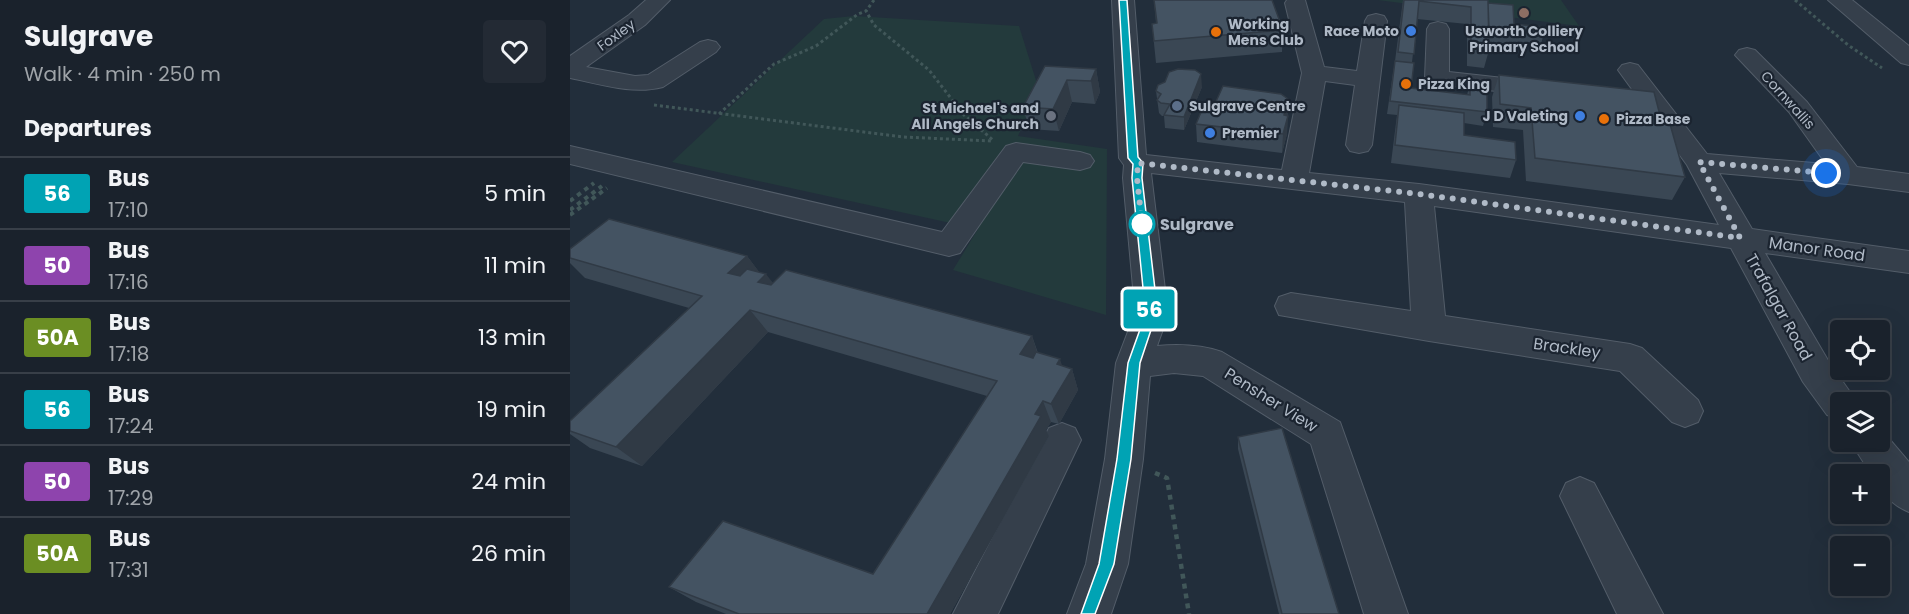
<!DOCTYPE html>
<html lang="en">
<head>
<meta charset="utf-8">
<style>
	body { margin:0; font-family:Poppins,sans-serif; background:#232a34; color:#f1f3f6; height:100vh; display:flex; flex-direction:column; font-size:22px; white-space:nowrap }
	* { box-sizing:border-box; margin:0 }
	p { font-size:20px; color:#9fa4a9 }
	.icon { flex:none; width:33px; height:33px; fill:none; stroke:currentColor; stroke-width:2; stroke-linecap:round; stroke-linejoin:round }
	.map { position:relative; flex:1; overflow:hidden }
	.panel { display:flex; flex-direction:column; background:#1a222c; width:570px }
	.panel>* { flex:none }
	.badge { padding:0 12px; border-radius:4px; font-size:21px; line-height:39px }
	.buttons { position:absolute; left:1260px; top:320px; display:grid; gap:12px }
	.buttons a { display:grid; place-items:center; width:60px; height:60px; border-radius:6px; background:#1a222c; box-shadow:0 6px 24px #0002,0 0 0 2px #383f48; font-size:30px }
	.you { position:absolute; width:30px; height:30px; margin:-15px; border:4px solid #fff; border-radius:50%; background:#1a73e8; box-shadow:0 0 0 9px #1a73e833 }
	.map>.badge { position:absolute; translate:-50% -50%; box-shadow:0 0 0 3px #fff }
	h2 { padding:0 24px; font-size:22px; line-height:54px }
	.round { display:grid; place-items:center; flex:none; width:63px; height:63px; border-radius:6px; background:#232a34 }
	.overview { display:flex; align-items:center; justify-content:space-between; height:102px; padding:0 24px }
	h1 { font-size:28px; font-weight:700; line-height:45px }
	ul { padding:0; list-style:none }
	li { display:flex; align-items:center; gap:18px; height:72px; padding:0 24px; border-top:2px solid #383f48 }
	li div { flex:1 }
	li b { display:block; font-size:22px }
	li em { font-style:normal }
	li .badge { min-width:66px; font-weight:700; text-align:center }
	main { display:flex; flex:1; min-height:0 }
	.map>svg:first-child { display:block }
</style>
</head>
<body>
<main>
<section class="panel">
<div class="overview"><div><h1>Sulgrave</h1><p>Walk · 4 min · 250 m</p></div><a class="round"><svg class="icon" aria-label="heart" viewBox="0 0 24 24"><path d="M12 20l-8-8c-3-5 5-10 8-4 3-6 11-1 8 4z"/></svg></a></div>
<h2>Departures</h2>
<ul>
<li><span class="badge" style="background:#00a3b4;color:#fff">56</span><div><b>Bus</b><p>17:10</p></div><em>5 min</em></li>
<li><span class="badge" style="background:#8e44ad;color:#fff">50</span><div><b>Bus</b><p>17:16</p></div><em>11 min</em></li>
<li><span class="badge" style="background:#6b8e23;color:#fff">50A</span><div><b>Bus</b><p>17:18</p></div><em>13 min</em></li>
<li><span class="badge" style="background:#00a3b4;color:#fff">56</span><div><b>Bus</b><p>17:24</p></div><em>19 min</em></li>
<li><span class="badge" style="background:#8e44ad;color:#fff">50</span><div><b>Bus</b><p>17:29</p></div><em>24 min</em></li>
<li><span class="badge" style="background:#6b8e23;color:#fff">50A</span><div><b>Bus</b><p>17:31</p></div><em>26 min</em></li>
</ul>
</section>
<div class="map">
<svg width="1339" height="614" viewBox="0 0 1339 614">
	<rect width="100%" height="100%" fill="#222e3b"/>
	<path fill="#233a3c" d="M808 0H991L1009 26Z
		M284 16 449 26 469 90 448 136 537 149 536 315 383 270 408 229 102 162 254 19Z"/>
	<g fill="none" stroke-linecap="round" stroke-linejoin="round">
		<defs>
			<path id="minor" d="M76 0H100L75 25 16 67 65 76 78 75 130 42 138 40 146 42 150 47 146 52 93 87C62 95 30 84 0 78V56L59 15Z
				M542 0H564L576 155 712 170 732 73 715 3 717 0H735L754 67 787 71 795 21 798 16 806 14 814 16 817 21 802 145 798 151 789 153 780 151 776 145 785 85 755 81 739 173 849 184 1149 225 1117 165 1048 70 1052 65 1060 63 1068 65 1137 154 1256 164 1219 112 1165 55 1169 50 1177 48 1185 50 1237 102 1287 167 1339 174V192L1278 184 1149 173 1182 229 1339 251V273L1195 253 1259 362 1287 402H1270V419L1257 415 1233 382 1161 248 864 206 875 316 1060 344 1072 348 1128 400 1133 411 1128 422 1115 427 1102 422 1050 371 859 341 709 315 705 306 709 297 721 293 841 311 835 202 581 173 596 298V321L587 346C609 344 632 345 652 352L770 422 838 614H794L741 444 633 376 604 373 580 376 573 459 558 564 541 614H497L516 564 535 459 546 363 562 321 564 298 553 178 554 165 549 158Z
				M1258 0H1282L1339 46V65L1331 63Z
				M868 22 876 24 879 29V72L970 82 979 84 982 89 979 94 970 96 858 83 855 78 857 29 860 24Z
				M446 143 510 152 520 155 524 161 520 167 510 170 453 162 390 253 379 256 0 164V146L372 232 436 146Z
				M492 423 505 428 511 440 428 614H383L479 428Z
				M1310 428 1339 462V512C1322 505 1310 493 1310 474H1301L1280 441H1310Z
				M1010 477 1024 483 1093 614H1047L990 496 996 483Z"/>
		</defs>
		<use href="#minor" stroke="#535d69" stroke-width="2"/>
		<path stroke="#415759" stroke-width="3" stroke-dasharray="3 3" stroke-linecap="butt" d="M304 0 296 11 304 25 359 70 394 115 424 141
			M1225 0 1278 45 1312 68
			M84 105 333 137 422 141
			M149 114 204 64 246 46 288 14 296 11"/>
		<path stroke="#415759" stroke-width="4" stroke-dasharray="4.5 4.5" stroke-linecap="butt" d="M0 201 24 183
			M0 210 32 186
			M0 215 37 188"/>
		<path stroke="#415759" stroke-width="4.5" stroke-dasharray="5 5" stroke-linecap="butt" d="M585 473 597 478 619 614"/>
		<use href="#minor" fill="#353f4b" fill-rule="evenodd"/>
	</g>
	<path fill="#3a4754" d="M584 0 713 30 712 52 586 63 582 24 586 23Z
		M833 0H918V3L944 24 974 34 970 47 919 42V50L914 68 897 66V24L847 19 842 62 841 88 897 95 900 83 917 112 913 126 894 123V135L946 160 940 178 821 163 827 115 817 114 823 73 825 61Z
		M475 66 526 69 530 92 525 104 502 102 489 131 459 129 453 107Z
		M929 75 1092 123 1115 177 1102 200 956 181 953 130 923 127 922 97Z
		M632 87 614 130 595 128 594 116H592L589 113 586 91Z
		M718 99 717 134 712 153 627 142 626 124 644 106Z
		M0 249 177 256 189 272 203 283 462 336 468 353 493 366 502 369 508 390 489 424 481 422 476 430 479 436 380 614H156L126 602 99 587 303 574 417 396 198 332 72 466 20 448 0 434V421L119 308 15 278 0 263Z
		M668 437 769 614H709L668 449Z"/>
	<path fill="#303a45" d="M526 69 530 92 525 104 521 81Z
		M631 74 632 87 614 130V117Z
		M497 80 502 102 489 131 483 109Z
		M718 99 717 117 714 115Z
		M718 116 717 134 712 153 713 134Z
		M177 256 193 277 196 274 213 296 158 273Z
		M180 310 198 332 72 466 46 447Z
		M462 336 469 358 458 375 450 354Z
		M490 359 496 378 502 369 508 390 489 424 481 404 487 364Z
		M473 401 481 422 476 430 479 436 380 614H357L465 414Z"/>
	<path fill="#445362" stroke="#303a45" stroke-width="1.5" d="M584 0H702L713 30 584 41 582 24 587 23Z
		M834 0H918L919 50 901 48V7L849 1 844 54 828 52Z
		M918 3 943 5 944 24 973 27 974 34 919 29Z
		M825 61 844 63 841 88 900 95V83L917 84V112L820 101Z
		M475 66 526 69 521 81 497 80 483 109 453 107Z
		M608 69 625 70 631 74 614 117 594 115 600 104 591 103 587 100 591 94 586 91 588 85 595 82 599 72Z
		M929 75 1084 92 1092 123 1100 124 1115 177 965 158 961 108 930 104Z
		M653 86 711 94 718 99 714 115 718 116 713 134 626 124 634 105 644 106Z
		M829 105 894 113V135L945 142 946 160 825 145Z
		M39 219 177 256 158 273 170 276 177 269 196 274 188 282 201 285 216 270 462 336 450 354 463 358 466 352 490 359 487 364 502 369 481 404 473 401 465 414 471 416 357 614H169L99 587 153 521 303 574 427 381 180 310 46 447 0 431V421L132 296 0 258V249Z
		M712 428 769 614H712L668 437Z"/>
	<path fill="#00a3b4" stroke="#fff" stroke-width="1.5" d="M549 0H557L568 157 573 163 572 178 586 298 584 321 570 363 561 459 544 564 525 614H511L529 564 547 459 558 363 573 321 574 298 562 178 563 164 558 158Z"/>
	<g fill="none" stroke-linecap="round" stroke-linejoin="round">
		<path stroke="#b0bac7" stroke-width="6" stroke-dasharray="0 10.8" d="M572 224 567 178 568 163 849 194 1170 238 1129 162 1256 173"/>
	</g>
	<circle fill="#8d6e63" stroke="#1b2430" stroke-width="2" cx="954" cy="13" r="6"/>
	<g fill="#3f7fe0" stroke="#1b2430" stroke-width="2">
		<circle cx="841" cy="31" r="6"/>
		<circle cx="1010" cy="116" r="6"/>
		<circle cx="640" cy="133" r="6"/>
	</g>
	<g fill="#e8710a" stroke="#1b2430" stroke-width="2">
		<circle cx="646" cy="32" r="6"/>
		<circle cx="836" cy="84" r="6"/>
		<circle cx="1034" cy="119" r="6"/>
	</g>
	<circle fill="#5c6f8a" stroke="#1b2430" stroke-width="2" cx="607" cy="106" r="6"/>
	<circle fill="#6b7280" stroke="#1b2430" stroke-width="2" cx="481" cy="116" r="6"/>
	<circle fill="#fff" stroke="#00a3b4" stroke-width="3" cx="572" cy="224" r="12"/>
	<g text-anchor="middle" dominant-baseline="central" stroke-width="4.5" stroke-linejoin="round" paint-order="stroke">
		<g font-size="14" font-weight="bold" fill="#b0bac7" stroke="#1b2430" text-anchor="start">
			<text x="658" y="24">Working<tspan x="658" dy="16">Mens Club</tspan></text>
			<text x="829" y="31" text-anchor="end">Race Moto</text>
			<text x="954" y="31" text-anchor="middle">Usworth Colliery<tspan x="954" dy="16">Primary School</tspan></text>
			<text x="848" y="84">Pizza King</text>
			<text x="619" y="106">Sulgrave Centre</text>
			<text x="469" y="108" text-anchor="end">St Michael's and<tspan x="469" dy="16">All Angels Church</tspan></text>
			<text x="998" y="116" text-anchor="end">J D Valeting</text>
			<text x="1046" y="119">Pizza Base</text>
			<text x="652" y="133">Premier</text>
		</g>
		<g font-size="14" fill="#b0bac7" stroke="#1b2430">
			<text transform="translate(46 35) rotate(-36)">Foxley</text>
			<text transform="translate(1218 100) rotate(48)">Cornwallis</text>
		</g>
		<g font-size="16" font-weight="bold" fill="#b0bac7" stroke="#1b2430" text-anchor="start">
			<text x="590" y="224">Sulgrave</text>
		</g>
		<g font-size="16" fill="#b0bac7" stroke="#1b2430">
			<text transform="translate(1247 249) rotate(8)">Manor Road</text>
			<text transform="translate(1209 307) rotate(61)">Trafalgar Road</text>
			<text transform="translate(997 348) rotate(8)">Brackley</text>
			<text transform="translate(701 400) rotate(32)">Pensher View</text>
		</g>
	</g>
</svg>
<div class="buttons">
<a><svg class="icon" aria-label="locate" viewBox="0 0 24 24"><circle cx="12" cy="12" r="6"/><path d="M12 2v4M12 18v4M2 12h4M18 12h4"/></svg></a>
<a><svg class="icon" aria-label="layers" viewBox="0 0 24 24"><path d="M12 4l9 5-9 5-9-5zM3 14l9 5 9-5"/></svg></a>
<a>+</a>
<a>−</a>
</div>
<div class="you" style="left:1256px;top:173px"></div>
<b class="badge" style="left:579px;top:309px;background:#00a3b4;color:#fff">56</b>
</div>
</main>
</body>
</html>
